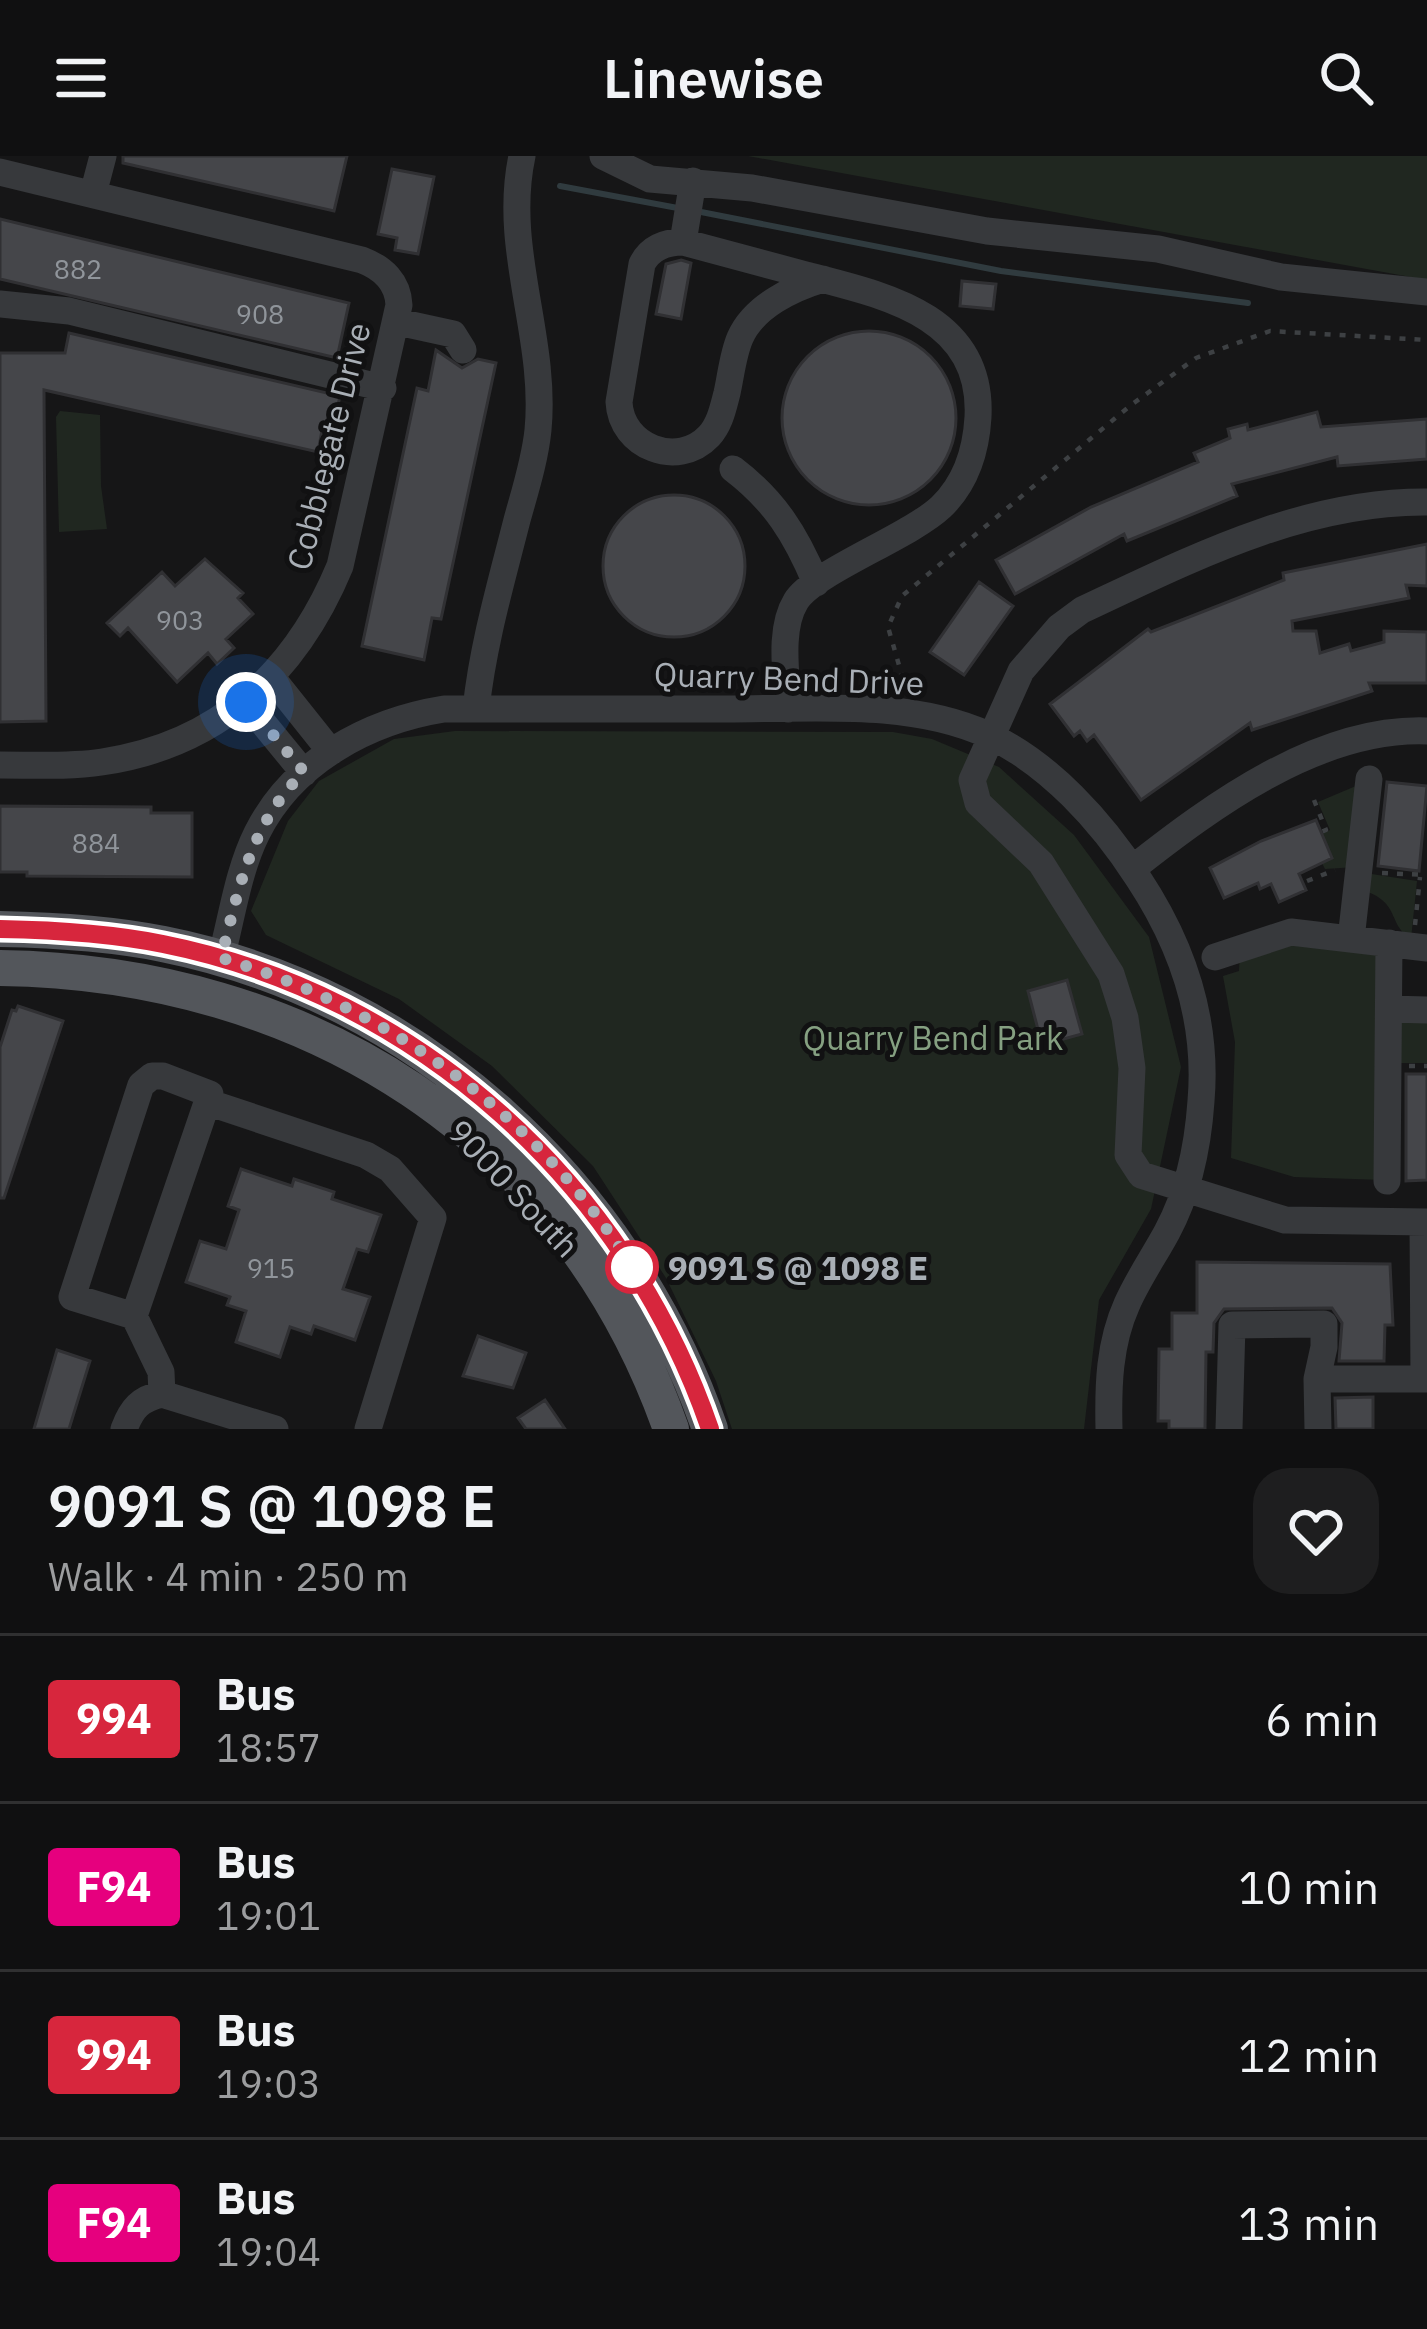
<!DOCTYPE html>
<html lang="en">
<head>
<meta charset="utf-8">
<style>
	body { margin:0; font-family:"IBM Plex Sans",sans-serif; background:#1e1e1f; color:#f1f3f6; height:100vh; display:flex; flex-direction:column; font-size:45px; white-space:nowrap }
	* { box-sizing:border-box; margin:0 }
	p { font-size:39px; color:#9c9d9f }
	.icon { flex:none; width:66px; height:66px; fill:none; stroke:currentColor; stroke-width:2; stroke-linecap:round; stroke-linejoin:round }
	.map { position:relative; height:1273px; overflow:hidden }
	.panel { display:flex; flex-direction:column; background:#101011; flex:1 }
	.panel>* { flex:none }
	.badge { padding:0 24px; border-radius:9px; font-size:42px; line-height:78px }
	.you { position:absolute; width:60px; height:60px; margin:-30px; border:9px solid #fff; border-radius:50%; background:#1a73e8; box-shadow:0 0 0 18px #1a73e833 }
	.map>.badge { position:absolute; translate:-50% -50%; box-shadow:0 0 0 6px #fff }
	.round { display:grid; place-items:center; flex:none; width:126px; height:126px; border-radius:36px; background:#1e1e1f }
	.overview { display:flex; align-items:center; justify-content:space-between; height:204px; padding:0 48px }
	h1 { font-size:57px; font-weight:600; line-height:90px }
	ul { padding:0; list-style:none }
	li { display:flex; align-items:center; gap:36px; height:168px; padding:0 48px; border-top:3px solid #303031 }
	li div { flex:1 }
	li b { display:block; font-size:45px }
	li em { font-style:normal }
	li .badge { min-width:132px; font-weight:700; text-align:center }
	header { display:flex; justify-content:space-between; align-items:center; height:156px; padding:0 48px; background:#101011; font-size:54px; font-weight:600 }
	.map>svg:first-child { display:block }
</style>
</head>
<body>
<header><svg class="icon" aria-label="menu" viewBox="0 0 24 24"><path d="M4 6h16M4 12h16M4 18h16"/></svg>Linewise<svg class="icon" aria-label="search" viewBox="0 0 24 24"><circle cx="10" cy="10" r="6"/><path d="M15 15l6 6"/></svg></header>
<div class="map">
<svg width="1427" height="1273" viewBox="0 0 1427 1273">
	<rect width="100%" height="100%" fill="#161617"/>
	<path fill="#202720" d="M748 0H1427V124Z
		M60 255 100 259 101 330 107 373 59 376 56 261Z
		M455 575 893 576 932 583 999 611 1074 679 1149 781 1181 911 1151 1053 1099 1144 1084 1273H732L716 1225 666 1122 593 1010 492 910 399 843 266 779 251 755 288 665 319 625 394 583Z
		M1363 627 1356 711 1325 713 1322 707 1332 701 1322 678 1330 674 1318 646Z
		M1365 717 1417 725 1411 783C1386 767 1402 745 1359 733Z
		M1282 780 1385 789 1384 1024 1294 1021 1231 1002 1235 886 1223 820 1239 815 1240 795Z
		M1395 855 1427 856V907H1396Z"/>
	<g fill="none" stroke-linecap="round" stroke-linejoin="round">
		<path stroke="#303b3f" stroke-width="6" d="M560 30 683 53
			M696 55 1001 115 1248 147"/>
	</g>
	<path fill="#45464a" stroke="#303033" stroke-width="3" d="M123 0H347L334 55 123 7Z
		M392 13 434 21 418 98 395 94 397 82 378 78Z
		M0 63 349 147 337 202 0 123Z
		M681 104 691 107 681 163 656 158 666 108Z
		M962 125 996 128 993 153 960 150Z
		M782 262a87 87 0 1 1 174 0a87 87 0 1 1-174 0Z
		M69 177 340 240 333 271 323 269 318 296 44 234 46 565 0 566V197H65Z
		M436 194 462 212 478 203 496 207 441 463 432 462 424 504 362 490 417 232 428 235Z
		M1317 256 1321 271 1427 263V303L1338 310 1337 301 1232 328 1237 340 1127 385 1124 378 1015 438 996 404 1091 351 1198 306 1194 297 1230 282 1228 273 1247 268 1248 274Z
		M603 410a71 71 0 1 1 142 0a71 71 0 1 1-142 0Z
		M1427 388V430L1406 429 1409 442 1292 465 1293 475H1316L1320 497 1349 488 1351 495 1384 486V475L1427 476V527H1369L1372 535 1252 574 1250 567 1141 644 1094 579 1087 585 1080 575 1074 580 1050 548 1148 473 1151 476 1284 424 1283 417Z
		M205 403 243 437 238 442 253 458 226 483 234 492 217 508 208 497 177 526 128 472 120 480 107 467 162 416 175 430Z
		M979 426 1013 450 964 519 930 496Z
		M1387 626 1427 630 1419 715 1378 710Z
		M0 650 151 651V657H192V721L27 720V716H0Z
		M1316 664 1332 702 1299 718 1306 734 1279 746 1271 728 1260 733 1258 727 1224 742 1210 712 1261 685Z
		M1067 824 1082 878 1042 889 1028 835Z
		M18 850 63 865 4 1042H0V891L12 854 16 855Z
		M1406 918H1427V1024L1406 1025Z
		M241 1013 292 1030 294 1023 334 1036 332 1043 381 1059 368 1096 357 1093 343 1133 370 1141 355 1184 314 1170 311 1178 290 1171 280 1201 236 1186 246 1155 227 1149 230 1141 186 1126 200 1085 226 1093 239 1054 228 1050Z
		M1197 1106 1390 1108 1393 1169H1385L1384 1205H1339L1342 1167 1332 1152 1224 1153 1214 1167 1213 1196H1206L1205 1273H1169V1265H1158L1159 1193H1172V1157H1197Z
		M478 1180 526 1197 513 1232 463 1220Z
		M57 1194 90 1205 69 1273H34Z
		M1373 1241V1273H1336L1335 1242Z
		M545 1244 565 1273H526L518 1262Z"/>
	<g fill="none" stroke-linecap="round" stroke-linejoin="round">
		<path stroke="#3d4043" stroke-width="4.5" stroke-dasharray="6 9" stroke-linecap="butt" d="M903 523 888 471 902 440 1131 249 1196 202 1270 175 1427 184
			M1314 644 1326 674 1321 676
			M1382 717 1427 719
			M1307 725 1335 714
			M1415 769 1420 721
			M1409 910H1427"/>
		<path stroke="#37393c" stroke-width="27" d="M603 0 650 23 752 32 987 75 1158 93 1281 121 1427 136
			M0 16 362 104C383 112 398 126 399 149L340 410C296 516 219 589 102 606 69 611 34 609 0 609
			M93 38 103 0
			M683 86 693 25
			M0 148 69 155 383 232
			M398 166 453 178 463 194
			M733 313C775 345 796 379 816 427
			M1427 346C1303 345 1191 403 1082 454L1059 471 1021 515 972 624 978 647 1041 707 1111 818 1125 862 1132 912 1128 999 1141 1019 1285 1064 1427 1066
			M272 522 331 596
			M246 546 304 617
			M476 553C483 488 501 427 517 364 525 335 535 304 538 274 547 181 502 93 522 0
			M788 553C787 521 778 474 796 445 814 416 909 381 941 351 966 327 976 296 978 261 983 159 883 139 806 119 765 108 724 97 683 86 665 86 650 92 642 108L619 246C621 291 678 313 709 280 720 268 723 252 727 237 731 219 733 198 740 182 754 150 793 132 823 123
			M1132 713C1213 649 1319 571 1427 575
			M1351 783 1369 623
			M1215 801 1291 776 1427 792
			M221 802C232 761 238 715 257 677 293 605 369 565 444 553 539 553 633 553 727 553 811 553 910 543 988 579 1049 607 1102 666 1138 722 1183 790 1208 863 1201 945 1198 989 1188 1037 1167 1076 1154 1100 1138 1123 1127 1148 1109 1188 1108 1230 1109 1273
			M1389 853 1427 854
			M207 946 366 999 390 1013 433 1062 368 1273
			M1387 1025 1389 787
			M1423 1066 1424 1223
			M134 1160 210 938 163 920H152L141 929 72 1141 134 1160 161 1216 162 1238
			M1317 1223H1427
			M124 1273C132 1252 140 1243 162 1238L275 1273
			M1229 1273 1232 1169 1324 1168V1191L1317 1223 1318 1273"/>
		<path stroke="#53565b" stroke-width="36" d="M0 773C55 774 109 777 163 788 418 839 626 1029 710 1273
			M0 812C306 816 567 978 671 1273"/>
	</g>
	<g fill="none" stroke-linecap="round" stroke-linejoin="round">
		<defs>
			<path id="line" d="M0 773C55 774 109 777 163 788 418 839 626 1028 710 1273"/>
		</defs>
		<use href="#line" stroke="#fff" stroke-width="27"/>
		<use href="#line" stroke="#d7263d" stroke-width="18"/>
		<path stroke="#a9afb6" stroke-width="12" stroke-dasharray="0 21.6" d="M246 546 304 616C250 668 239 733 221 802 390 852 539 961 632 1111"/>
	</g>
	<circle fill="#fff" stroke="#d7263d" stroke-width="6" cx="632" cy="1111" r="24"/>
	<g text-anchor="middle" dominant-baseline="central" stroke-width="10" stroke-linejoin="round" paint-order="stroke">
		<g font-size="27" fill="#90959b">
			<text x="78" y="112">882</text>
			<text x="260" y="157">908</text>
			<text x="180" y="463">903</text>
			<text x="96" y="686">884</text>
			<text x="271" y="1111">915</text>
		</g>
		<g font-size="33" fill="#a9afb6" stroke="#111112">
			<text transform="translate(328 290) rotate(-76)">Cobblegate Drive</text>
			<text transform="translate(789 522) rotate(2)">Quarry Bend Drive</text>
			<text transform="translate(514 1032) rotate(47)">9000 South</text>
		</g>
		<g font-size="33" fill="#85a081" stroke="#111112">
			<text x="933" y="881">Quarry Bend Park</text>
		</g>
		<g font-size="33" font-weight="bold" fill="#a9afb6" stroke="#111112" text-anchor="start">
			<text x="668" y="1111">9091 S @ 1098 E</text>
		</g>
	</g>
</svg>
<div class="you" style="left:246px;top:546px"></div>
</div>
<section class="panel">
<div class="overview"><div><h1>9091 S @ 1098 E</h1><p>Walk · 4 min · 250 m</p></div><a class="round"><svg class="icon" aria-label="heart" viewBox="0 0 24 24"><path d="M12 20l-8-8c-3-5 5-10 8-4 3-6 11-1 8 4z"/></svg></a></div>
<ul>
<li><span class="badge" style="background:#d7263d;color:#fff">994</span><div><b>Bus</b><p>18:57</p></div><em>6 min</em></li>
<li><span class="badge" style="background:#e6007e;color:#fff">F94</span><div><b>Bus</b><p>19:01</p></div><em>10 min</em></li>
<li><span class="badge" style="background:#d7263d;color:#fff">994</span><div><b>Bus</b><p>19:03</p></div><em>12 min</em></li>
<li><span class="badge" style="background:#e6007e;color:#fff">F94</span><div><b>Bus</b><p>19:04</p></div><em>13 min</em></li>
</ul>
</section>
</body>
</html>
